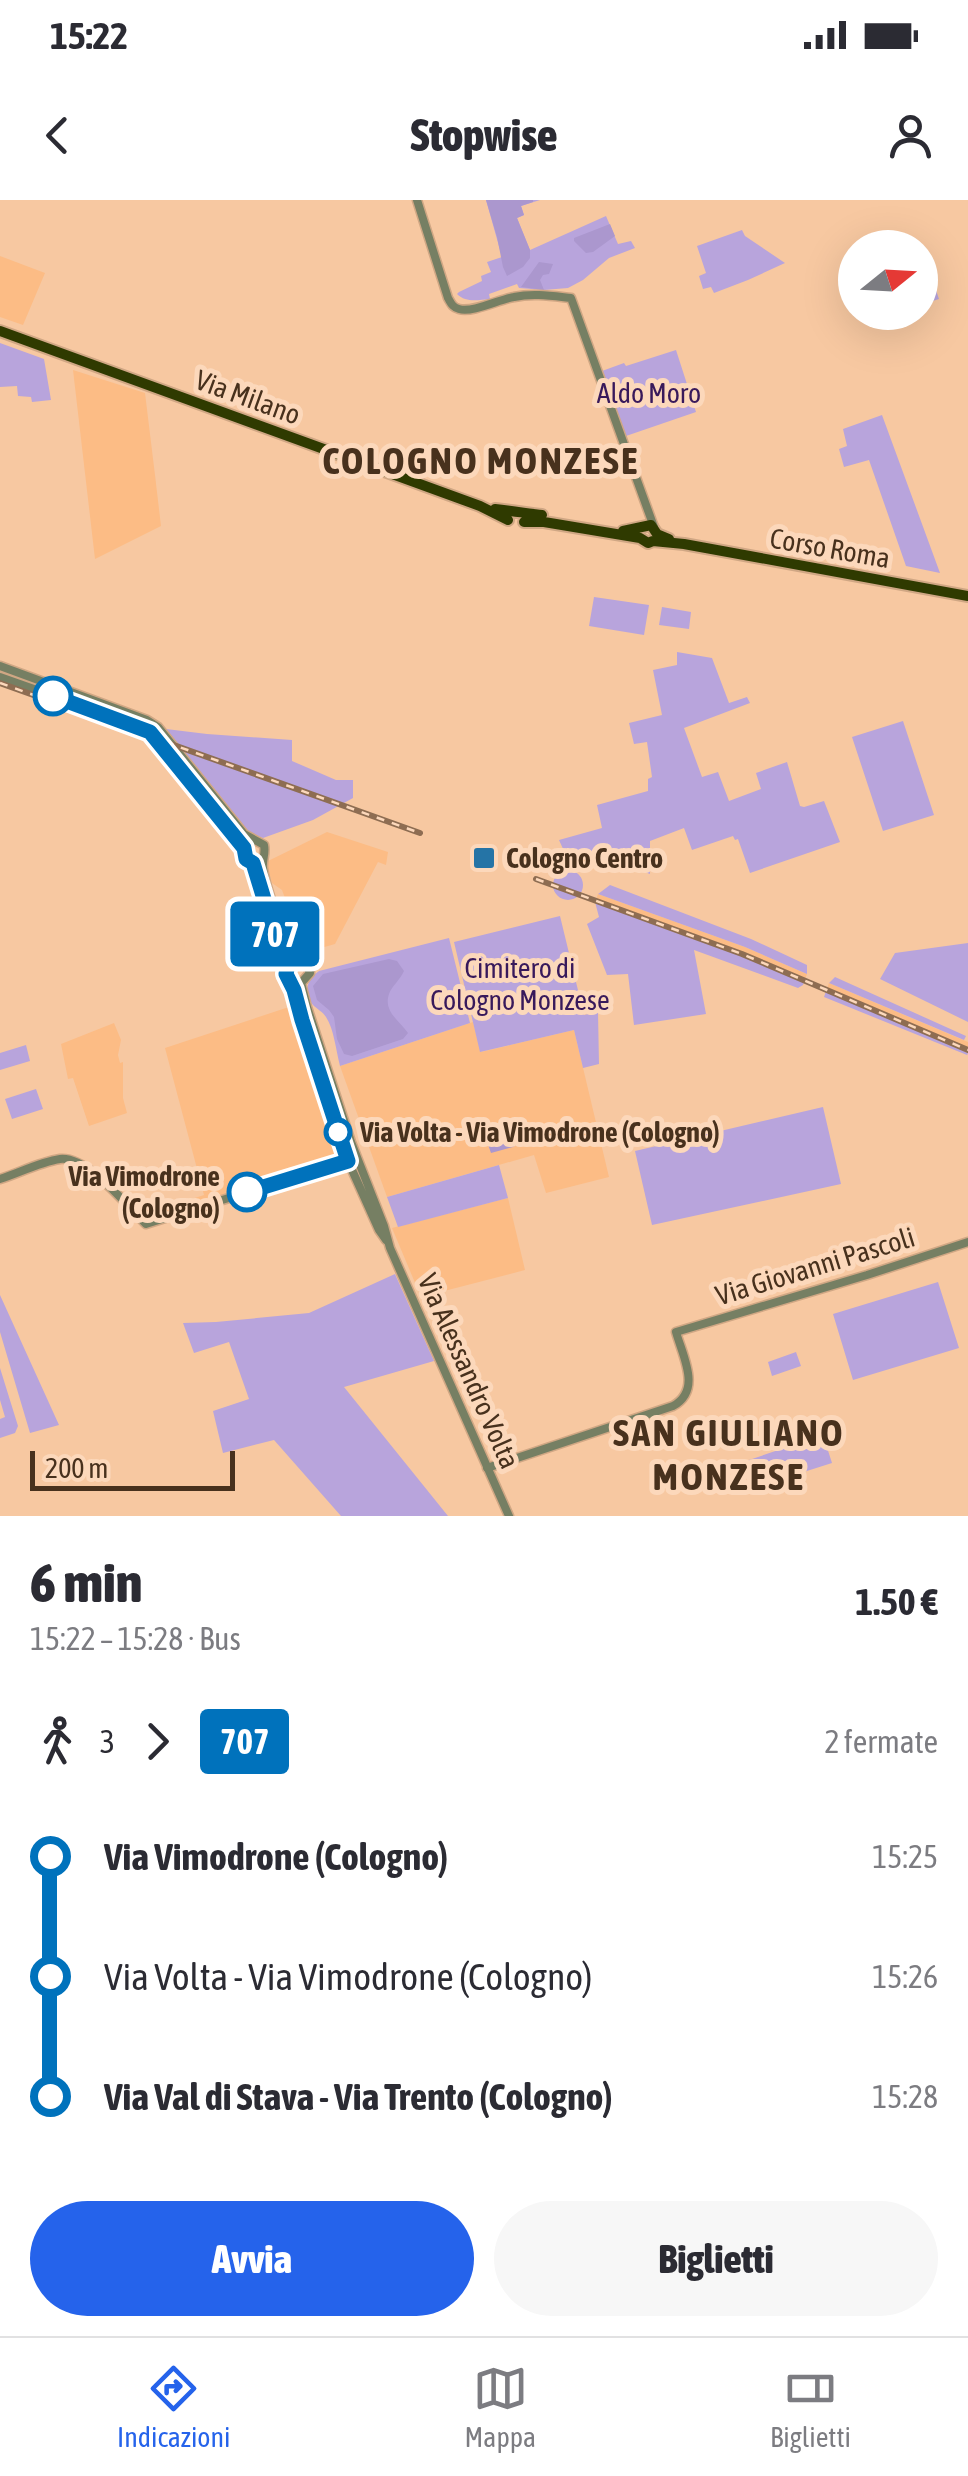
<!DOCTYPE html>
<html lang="it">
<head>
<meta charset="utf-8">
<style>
	body { margin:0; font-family:"Asap Condensed",sans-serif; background:#f7f7f7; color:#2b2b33; height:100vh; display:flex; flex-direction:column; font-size:38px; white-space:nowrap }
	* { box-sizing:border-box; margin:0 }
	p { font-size:32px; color:#7c7c81 }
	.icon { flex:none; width:55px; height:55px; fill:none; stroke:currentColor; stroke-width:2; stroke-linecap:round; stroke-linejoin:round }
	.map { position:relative; height:1316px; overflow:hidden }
	.side { display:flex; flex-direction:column; background:#fff; flex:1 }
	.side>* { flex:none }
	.badge { padding:0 20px; border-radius:8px; font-size:35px; line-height:65px }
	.needle { width:65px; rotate:72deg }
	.controls { position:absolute; left:838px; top:30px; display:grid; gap:20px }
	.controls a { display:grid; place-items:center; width:100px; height:100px; border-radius:50%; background:#fff; box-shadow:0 10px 40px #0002; font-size:50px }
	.scale { position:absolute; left:30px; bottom:25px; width:205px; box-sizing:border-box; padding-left:10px; border:5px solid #48311d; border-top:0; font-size:28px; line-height:35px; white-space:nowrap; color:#48311d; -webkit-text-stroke:8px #fcd8bb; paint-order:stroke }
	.map>.badge { position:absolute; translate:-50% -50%; box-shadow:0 0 0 5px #fff }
	.legs { display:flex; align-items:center; gap:15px; height:110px; padding:0 30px; font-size:32px }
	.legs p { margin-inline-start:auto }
	.headline { display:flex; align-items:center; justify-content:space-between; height:170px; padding:0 30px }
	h1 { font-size:55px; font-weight:800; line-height:75px }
	.button { display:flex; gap:20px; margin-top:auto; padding:20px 30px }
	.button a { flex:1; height:115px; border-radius:60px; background:#2563eb; color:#fff; font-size:40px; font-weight:800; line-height:115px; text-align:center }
	.button a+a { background:#f7f7f7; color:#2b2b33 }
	ul { padding:0 30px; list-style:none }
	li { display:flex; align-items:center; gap:35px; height:120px; font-size:38px }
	li i { display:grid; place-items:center; width:15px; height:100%; margin:0 12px; background:currentColor }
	li i::after { content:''; width:25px; height:25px; margin:-12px; border:8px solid; border-radius:50%; background:#fff }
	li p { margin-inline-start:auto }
	li:first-child i { background:linear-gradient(#0000 50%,currentColor 0) }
	li:last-child i { background:linear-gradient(currentColor 50%,#0000 0) }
	.status { display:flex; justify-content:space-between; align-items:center; height:70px; padding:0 50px; background:#fff; direction:ltr }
	.status svg { height:28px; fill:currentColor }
	header { display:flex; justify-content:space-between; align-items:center; height:130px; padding:0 30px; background:#fff; font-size:45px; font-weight:800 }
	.dock { display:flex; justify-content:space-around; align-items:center; height:140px; border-top:2px solid #e1e1e2; background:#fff; font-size:28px; color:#7c7c81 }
	.dock a { display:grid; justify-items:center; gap:5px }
	.dock .selected { color:#2563eb }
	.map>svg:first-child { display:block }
</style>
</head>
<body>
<div class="status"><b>15:22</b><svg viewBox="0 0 49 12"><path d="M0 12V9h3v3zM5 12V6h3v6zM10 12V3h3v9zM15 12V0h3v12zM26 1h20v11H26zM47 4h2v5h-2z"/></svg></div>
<header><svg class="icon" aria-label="back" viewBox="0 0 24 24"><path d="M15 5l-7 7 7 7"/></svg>Stopwise<svg class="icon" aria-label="person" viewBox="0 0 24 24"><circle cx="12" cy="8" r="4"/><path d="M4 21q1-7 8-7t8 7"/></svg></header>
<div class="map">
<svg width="968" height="1316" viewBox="0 0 968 1316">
	<rect width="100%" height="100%" fill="#f7c8a1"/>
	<path fill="#fcbc85" d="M0 56 45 73 23 125 0 117Z
		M73 170 145 193 155 275 161 326 95 359Z
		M327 632 388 652 386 665 378 662 335 744 303 753 296 750 282 701 285 698 282 690 272 683 266 662Z
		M598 694 745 747 807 774 804 782 741 755 595 702Z
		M829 783 968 842V855L967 853 826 791Z
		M298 804 348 961 156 1021 154 1011 204 995 165 848Z
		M473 822 481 852 574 830 609 977 546 993 534 955 387 997 340 866Z
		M114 823 121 840 118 855 120 863 123 862V898L127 913 89 926 73 878 68 879 61 844Z
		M508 998 525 1070 421 1097 392 1028Z"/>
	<path fill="#b8a4dc" d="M486 0H540L521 6 524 15 517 18 530 50 606 16 618 44 631 41 635 48 609 58 583 80 568 88 544 90 519 88 517 84 489 94 490 99C478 100 466 103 457 94L459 92 482 81 481 76 491 72 487 62 502 57Z
		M742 30 745 36 785 63 748 80 714 93 711 87 703 89 699 76 706 73 697 46Z
		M920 43 939 99 920 105V48L907 47Z
		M0 143 44 159 51 200 32 202 31 197 18 196 17 186 0 187Z
		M676 150 696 212 626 236 602 171 624 163 626 166Z
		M882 215 940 373 906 366 869 260 844 267 839 249 847 246 843 229Z
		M594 397 649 405 644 435 589 426Z
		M662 407 691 412 689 429 659 425Z
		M677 452 712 458 729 503 747 497 750 503 684 528 702 577 718 572 729 601 761 589 756 573 787 562 800 606 804 607 824 601 840 642 750 673 738 639 735 640 733 636 692 650 684 628 650 641V674L623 664H595L580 654 564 651 559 640 602 628 597 605 648 591V579L652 577 647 542 634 544 629 523 662 515 653 470 677 465Z
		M903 521 934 615 883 631 852 537Z
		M166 529 207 534 292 540V561L336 580H353V598L313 620 263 638 249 632Z
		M553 685a15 15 0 1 1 30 0a15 15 0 1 1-30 0Z
		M610 685 751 739 807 765V774L745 747 598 694Z
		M595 702 741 755 804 782 803 785 798 788 694 750 706 814 634 825 628 774 607 775 587 724 599 717Z
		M560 716 584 815 598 812 599 864 583 868 574 830 480 852 454 742Z
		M449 738 470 823 340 866C336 851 334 829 326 817 323 812 317 809 313 805 302 794 307 779 319 771Z
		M968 743V822L880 779 895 753Z
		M835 777 966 836 964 840 829 783Z
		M826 791 968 853 967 855 824 797Z
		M26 845 30 861 0 870V853Z
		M36 889 43 909 12 919 5 899Z
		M823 907 841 984 652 1025 635 951Z
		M499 965 508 998 398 1027 387 997Z
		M395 1074 434 1161 344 1187 448 1316H341L274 1240 223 1253 213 1211 249 1199 229 1142 194 1153 183 1123 216 1122 309 1113Z
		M938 1082 959 1148 853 1180 833 1114Z
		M0 1095 59 1225 30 1233 0 1132Z
		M796 1152 801 1166 772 1176 768 1162Z
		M0 1168 18 1226 15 1233 0 1238V1219L5 1217 0 1200Z
		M823 1235 832 1263 766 1284 757 1264 748 1266 746 1261Z"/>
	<path fill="#ab97ce" d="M486 0H533V2L521 6 524 15 517 18 530 50V58L523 67 507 76 503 67 497 37Z
		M610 24 615 36 593 52 586 53 574 41V38Z
		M539 62 553 64 549 74 543 75 540 80 544 90 521 87Z
		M389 759 397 761 404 771C400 780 392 786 389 794 383 812 400 821 408 833L403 839 352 856 344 854 337 839 334 817 329 810 317 800 313 786 323 774Z
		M515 918 523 922 531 936 513 947 491 953 487 942V929Z"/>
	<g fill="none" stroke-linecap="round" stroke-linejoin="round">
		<defs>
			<path id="minor" d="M417 0 448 98C451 103 452 107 459 109 473 113 500 99 514 97 533 93 552 96 571 98L654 327
				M0 466 147 520 158 527 244 634 264 645C266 654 262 659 263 668 265 685 286 747 295 760
				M0 477 136 525 149 532 244 648V656L253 663 279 748 288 764
				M295 760 306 763 310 773 301 783
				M288 764 286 775 294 789 302 820 348 961 379 1030 386 1040
				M301 783 307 807 351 942 384 1026 390 1048 509 1316
				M0 979C19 973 40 962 60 959 88 956 127 1006 146 1024L356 958
				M487 1268 673 1206C702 1190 683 1157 676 1132L867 1075 968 1042"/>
			<path id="major" d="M0 131 480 306 508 320
				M495 309C512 311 526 313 542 315
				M524 322H544L640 338 648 343 653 341 684 344 968 396
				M623 331 651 325 657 334 669 339"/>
		</defs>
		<use href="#minor" stroke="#d0a784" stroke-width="11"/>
		<use href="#major" stroke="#d0a784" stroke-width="14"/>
		<use href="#minor" stroke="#767f63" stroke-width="8"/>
		<use href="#major" stroke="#2f3a00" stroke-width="10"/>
		<defs>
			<path id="rail" d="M0 483 420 633
				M536 679 742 754 968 850"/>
		</defs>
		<use href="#rail" stroke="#8e6d52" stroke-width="6"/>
		<use href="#rail" stroke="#fcd8bb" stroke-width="2.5" stroke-dasharray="8" stroke-linecap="butt"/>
	</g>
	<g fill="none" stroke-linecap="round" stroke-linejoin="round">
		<defs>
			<path id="line-1" d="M53 496 150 532 244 648 246 659 253 663 279 748 288 764 286 774 294 790 302 820 348 961 247 992"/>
		</defs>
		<use href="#line-1" stroke="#fff" stroke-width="22"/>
		<use href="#line-1" stroke="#0072bc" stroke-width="15"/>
	</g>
	<g fill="#fff" stroke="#0072bc" stroke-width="5">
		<circle cx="53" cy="496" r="18"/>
		<circle cx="338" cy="932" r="12"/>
		<circle cx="247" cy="992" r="18"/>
	</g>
	<rect fill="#2574a6" stroke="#fcd8bb" stroke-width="4" x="472" y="646" width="24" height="24" rx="5"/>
	<g text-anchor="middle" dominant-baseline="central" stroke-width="10" stroke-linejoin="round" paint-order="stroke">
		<g font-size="28" fill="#38195b" stroke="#fcd8bb">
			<text x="649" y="193">Aldo Moro</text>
			<text x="520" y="768">Cimitero di<tspan x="520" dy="32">Cologno Monzese</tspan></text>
		</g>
		<g font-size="28" fill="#48311d" stroke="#fcd8bb">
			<text transform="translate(248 197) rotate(20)">Via Milano</text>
			<text transform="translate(830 348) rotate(10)">Corso Roma</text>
			<text transform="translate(815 1066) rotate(-17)">Via Giovanni Pascoli</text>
			<text transform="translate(469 1171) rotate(66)">Via Alessandro Volta</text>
		</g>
		<g font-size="28" font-weight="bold" fill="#48311d" stroke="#fcd8bb" text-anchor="start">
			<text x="506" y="658">Cologno Centro</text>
		</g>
		<g font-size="28" font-weight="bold" fill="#48311d" stroke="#fcd8bb" text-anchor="start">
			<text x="360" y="932">Via Volta - Via Vimodrone (Cologno)</text>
			<text x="220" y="976" text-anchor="end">Via Vimodrone<tspan x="220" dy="32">(Cologno)</tspan></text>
		</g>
		<g font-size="38" font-weight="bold" letter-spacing="2.5" fill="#48311d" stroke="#fcd8bb">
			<text x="481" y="260">COLOGNO MONZESE</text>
			<text x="729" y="1232">SAN GIULIANO<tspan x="729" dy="44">MONZESE</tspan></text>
		</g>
	</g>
</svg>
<div class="controls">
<a><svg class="needle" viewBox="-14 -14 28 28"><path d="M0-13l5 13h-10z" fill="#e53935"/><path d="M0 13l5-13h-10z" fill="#7c7c81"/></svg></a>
</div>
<div class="scale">200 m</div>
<b class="badge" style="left:275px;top:734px;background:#0072bc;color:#fff">707</b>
</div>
<section class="side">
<div class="headline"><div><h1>6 min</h1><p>15:22 – 15:28 · Bus</p></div><b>1.50 €</b></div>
<div class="legs"><svg class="icon" aria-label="walk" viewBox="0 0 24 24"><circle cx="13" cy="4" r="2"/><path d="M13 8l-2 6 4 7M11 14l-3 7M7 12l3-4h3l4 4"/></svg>3<svg class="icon" aria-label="forward" viewBox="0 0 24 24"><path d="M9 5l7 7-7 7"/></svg><b class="badge" style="background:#0072bc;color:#fff">707</b><p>2 fermate</p></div>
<ul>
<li><i style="color:#0072bc"></i><b>Via Vimodrone (Cologno)</b><p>15:25</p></li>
<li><i style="color:#0072bc"></i><span>Via Volta - Via Vimodrone (Cologno)</span><p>15:26</p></li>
<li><i style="color:#0072bc"></i><b>Via Val di Stava - Via Trento (Cologno)</b><p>15:28</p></li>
</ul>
<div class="button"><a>Avvia</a><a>Biglietti</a></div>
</section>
<nav class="dock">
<a class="selected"><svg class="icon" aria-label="directions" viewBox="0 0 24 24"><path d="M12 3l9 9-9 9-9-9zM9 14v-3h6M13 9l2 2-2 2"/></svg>Indicazioni</a>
<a><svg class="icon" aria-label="map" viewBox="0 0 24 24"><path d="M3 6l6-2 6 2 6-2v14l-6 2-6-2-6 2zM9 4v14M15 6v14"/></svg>Mappa</a>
<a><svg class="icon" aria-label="tickets" viewBox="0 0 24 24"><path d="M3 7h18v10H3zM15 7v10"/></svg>Biglietti</a>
</nav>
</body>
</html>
